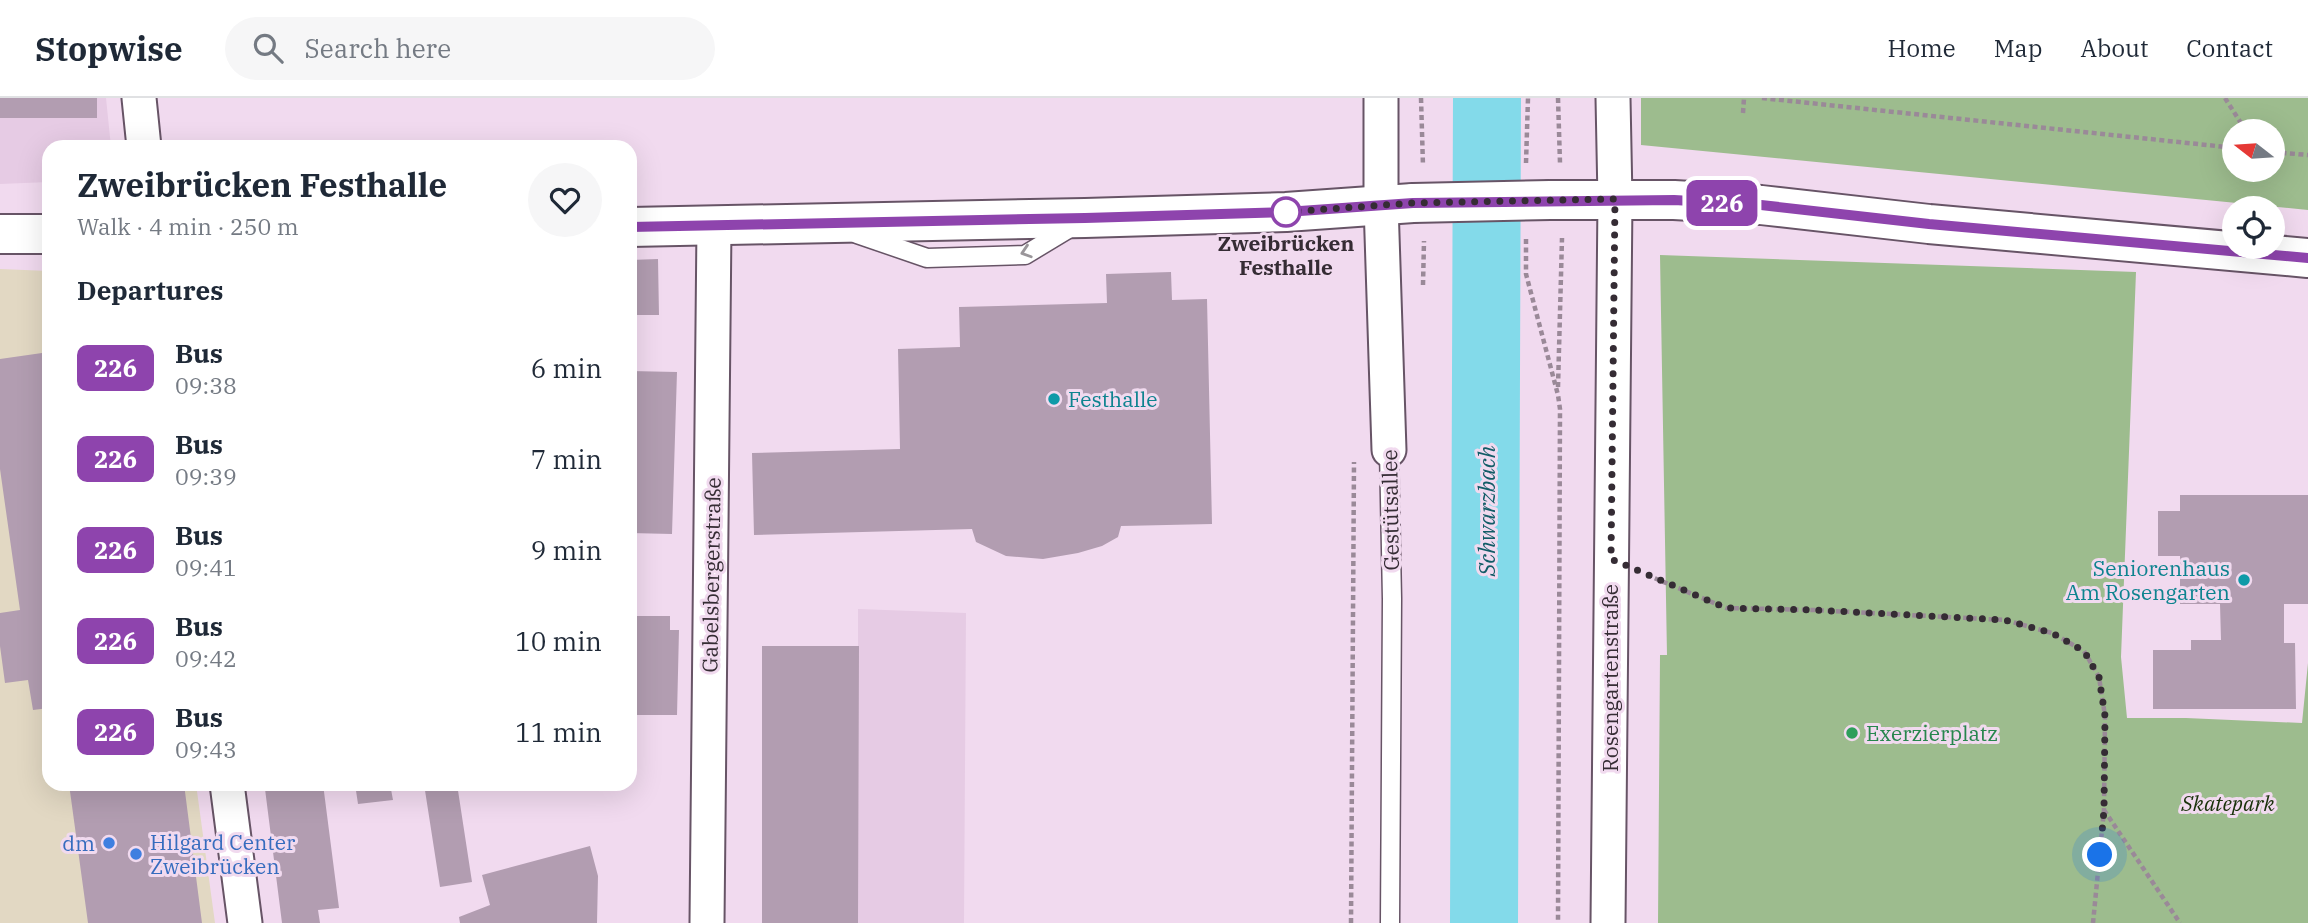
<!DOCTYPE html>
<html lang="en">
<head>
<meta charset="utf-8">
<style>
	body { margin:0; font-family:"IBM Plex Serif",serif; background:#f6f6f7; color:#1f2937; height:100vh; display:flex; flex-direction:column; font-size:26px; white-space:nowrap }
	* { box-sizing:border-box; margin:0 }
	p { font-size:23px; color:#747a83 }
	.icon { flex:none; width:38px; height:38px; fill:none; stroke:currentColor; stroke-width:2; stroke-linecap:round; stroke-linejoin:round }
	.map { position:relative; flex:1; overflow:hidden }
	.details { position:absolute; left:42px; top:42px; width:595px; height:651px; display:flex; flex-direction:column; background:#fff; border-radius:21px; box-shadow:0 7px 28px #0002 }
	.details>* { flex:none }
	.badge { padding:0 14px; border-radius:10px; font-size:24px; line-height:46px }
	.needle { width:46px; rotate:287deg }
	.buttons { position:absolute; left:2222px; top:21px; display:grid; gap:14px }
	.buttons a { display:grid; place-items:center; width:63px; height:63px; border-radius:50%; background:#fff; box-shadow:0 7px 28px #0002; font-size:35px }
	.you { position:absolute; width:35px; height:35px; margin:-18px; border:5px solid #fff; border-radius:50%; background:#1a73e8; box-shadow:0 0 0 10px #1a73e833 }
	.map>.badge { position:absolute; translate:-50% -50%; box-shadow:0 0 0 4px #fff }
	h2 { padding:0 35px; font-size:26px; line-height:63px }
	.round { display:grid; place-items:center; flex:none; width:74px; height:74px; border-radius:37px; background:#f6f6f7 }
	.overview { display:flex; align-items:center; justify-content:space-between; height:119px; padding:0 35px }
	h1 { font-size:33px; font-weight:800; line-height:52px }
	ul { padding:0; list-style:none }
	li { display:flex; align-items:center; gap:21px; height:91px; padding:0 35px }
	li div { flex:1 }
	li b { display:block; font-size:26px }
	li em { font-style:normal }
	li .badge { min-width:77px; font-weight:700; text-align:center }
	header { display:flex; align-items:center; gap:42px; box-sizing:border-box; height:98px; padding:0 35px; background:#fff; border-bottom:2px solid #e0e1e3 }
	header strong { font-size:33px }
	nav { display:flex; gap:38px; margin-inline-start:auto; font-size:24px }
	.search { width:490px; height:63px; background:#f6f6f7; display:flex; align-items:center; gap:18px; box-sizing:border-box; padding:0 24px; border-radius:38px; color:#747a83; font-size:26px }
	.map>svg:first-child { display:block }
</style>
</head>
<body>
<header>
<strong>Stopwise</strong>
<div class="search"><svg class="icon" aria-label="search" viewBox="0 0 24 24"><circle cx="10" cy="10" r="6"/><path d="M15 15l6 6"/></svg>Search here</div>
<nav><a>Home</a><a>Map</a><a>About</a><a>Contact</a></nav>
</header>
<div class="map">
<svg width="2308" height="825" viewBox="0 0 2308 825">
	<rect width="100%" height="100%" fill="#f1daef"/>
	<path fill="#e2d8c3" d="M0 171 49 173V686H196L215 825H0Z"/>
	<path fill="#e6cbe4" d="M0 0H106L111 49H49V84L0 86Z
		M858 511 966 515 964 825H762V548H858Z"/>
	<path fill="#9dbc8e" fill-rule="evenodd" d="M1641 0H2308V112L1641 47ZM2273 33V72H2235V33Z
		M1660 157 2136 174 2121 559 2127 620H2186L2302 625 2308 565V825H1658L1660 557H1667Z"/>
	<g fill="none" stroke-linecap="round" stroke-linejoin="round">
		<path stroke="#83daea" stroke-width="68" d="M1484 825 1487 0"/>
	</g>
	<path fill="#b29db1" d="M0 0H97V20H0Z
		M658 161 659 217H630V162Z
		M1171 174 1172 202 1207 201 1212 426 1121 428 1118 439 1102 448 1078 455 1043 461 1006 458 976 444 972 431 754 437 752 355 900 351 898 251 960 249 959 209 1107 205 1106 176Z
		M49 254V610L33 612 28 582 5 585 0 548V515L20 512 0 371V261Z
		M630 273 677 274 672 436 630 435Z
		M2180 397H2308V506H2284V545H2295L2296 611H2153V552H2191V542H2221L2220 506H2180V458H2158V413H2180Z
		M630 518H670V532H679L677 617H630Z
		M762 548H859L858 825H762Z
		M69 686H184L202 825H88Z
		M302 686H323L339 810 318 812 320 825H282L265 691Z
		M355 686H390L393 702 358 706Z
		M424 686H457L472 784 440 789Z
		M590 748 598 778 597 825H460L459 819 490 807 482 777Z"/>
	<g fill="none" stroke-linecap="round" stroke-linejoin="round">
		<defs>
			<path id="lane" d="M857 136 927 160 1025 157 1073 128
				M1389 352 1392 501 1390 825"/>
			<path id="street" d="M139 0 144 49
				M1381 0V106L1389 352
				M227 686 245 825
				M707 825 714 128
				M1608 825 1615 101 1613 0"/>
			<path id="secondary" d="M1550 102H1674L1761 107 1929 126 2308 160
				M630 129 1085 120 1286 114 1413 105
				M0 136H49"/>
		</defs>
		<use href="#lane" stroke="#675466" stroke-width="21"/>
		<use href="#street" stroke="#675466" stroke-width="37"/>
		<use href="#secondary" stroke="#675466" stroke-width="42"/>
		<path stroke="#9a8998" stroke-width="4.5" stroke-dasharray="5 3.5" stroke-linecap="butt" d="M1421 0 1423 68
			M1558 0 1560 65
			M1762 0 2235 50
			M2225 0 2246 33
			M1743 15 1744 0
			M2273 54 2308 57
			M1526 65 1528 0
			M1526 141V176L1558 297 1560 311 1558 825
			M1423 187 1424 143
			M1558 289 1562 140
			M1647 477 1726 510 1814 512 2005 522 2052 535 2084 553 2099 579 2105 618 2104 712 2093 825
			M2104 712 2180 825
			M1351 825 1354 364"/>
		<use href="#lane" stroke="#fff" stroke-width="18"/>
		<use href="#street" stroke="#fff" stroke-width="33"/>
		<use href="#secondary" stroke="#fff" stroke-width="38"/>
		<defs>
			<path id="secondary-bridge" d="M1413 105 1550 102"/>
		</defs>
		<use href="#secondary-bridge" stroke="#675466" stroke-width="42" stroke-linecap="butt"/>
		<use href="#secondary-bridge" stroke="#fff" stroke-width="38"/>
	</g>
	<defs><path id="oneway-chevron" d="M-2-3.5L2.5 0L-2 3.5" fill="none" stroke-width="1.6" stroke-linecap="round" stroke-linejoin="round" transform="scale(1.75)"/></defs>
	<use stroke="#9a969a" href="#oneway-chevron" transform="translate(1026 154) rotate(162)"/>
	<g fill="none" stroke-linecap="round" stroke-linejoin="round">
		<defs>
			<path id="line" d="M630 129 1085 120 1286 114 1413 105 1674 102 1761 107 1929 126 2308 160"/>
		</defs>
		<use href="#line" stroke="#fff" stroke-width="16"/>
		<use href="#line" stroke="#8e44ad" stroke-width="10"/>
		<path stroke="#352c34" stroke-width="7" stroke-dasharray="0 12.6" d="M1286 114 1413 105 1615 101 1611 461 1726 510 1814 512 2005 522 2052 535 2084 553 2099 579 2105 618 2104 712 2100 757"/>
	</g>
	<circle fill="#fff" stroke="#8e44ad" stroke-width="3.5" cx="1286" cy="114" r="14"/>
	<g fill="#0f9aa8" stroke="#f1daef" stroke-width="2.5">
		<circle cx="1054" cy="301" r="7"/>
		<circle cx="2244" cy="482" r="7"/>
	</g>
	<circle fill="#2e9e5b" stroke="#f1daef" stroke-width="2.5" cx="1852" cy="635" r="7"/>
	<g fill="#3f7fe0" stroke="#f1daef" stroke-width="2.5">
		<circle cx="109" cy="745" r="7"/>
		<circle cx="136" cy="756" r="7"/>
	</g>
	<g text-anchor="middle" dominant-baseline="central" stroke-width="6" stroke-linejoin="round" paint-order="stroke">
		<g font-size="21" font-weight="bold" fill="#352c34" stroke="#f1daef">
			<text x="1286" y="145">Zweibrücken<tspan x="1286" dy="24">Festhalle</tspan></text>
		</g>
		<g font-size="21" fill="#0d838f" stroke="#f1daef" text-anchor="start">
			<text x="1068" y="301">Festhalle</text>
			<text x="2230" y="470" text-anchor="end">Seniorenhaus<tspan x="2230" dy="24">Am Rosengarten</tspan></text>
		</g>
		<g font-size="21" fill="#352c34" stroke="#f1daef">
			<text transform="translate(1390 412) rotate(-91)">Gestütsallee</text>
			<text transform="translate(711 477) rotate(-89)">Gabelsbergerstraße</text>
			<text transform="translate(1610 580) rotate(-90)">Rosengartenstraße</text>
		</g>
		<g font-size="21" fill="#27864d" stroke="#f1daef" text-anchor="start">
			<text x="1866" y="635">Exerzierplatz</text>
		</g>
		<g font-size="21" font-style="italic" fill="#19310a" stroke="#f1daef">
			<text x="2228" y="705">Skatepark</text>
		</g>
		<g font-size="21" fill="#366cbe" stroke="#f1daef" text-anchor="start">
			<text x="150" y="744">Hilgard Center<tspan x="150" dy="24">Zweibrücken</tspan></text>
			<text x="95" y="745" text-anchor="end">dm</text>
		</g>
		<g font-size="23" font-style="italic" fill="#125c67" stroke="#f1daef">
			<text transform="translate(1486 413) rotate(-90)">Schwarzbach</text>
		</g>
	</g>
</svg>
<div class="buttons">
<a><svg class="needle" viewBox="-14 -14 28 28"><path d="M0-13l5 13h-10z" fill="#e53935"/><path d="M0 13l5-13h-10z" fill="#747a83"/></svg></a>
<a><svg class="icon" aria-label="locate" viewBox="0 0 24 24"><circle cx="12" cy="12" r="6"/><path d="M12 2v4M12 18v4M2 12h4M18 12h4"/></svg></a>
</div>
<div class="you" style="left:2100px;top:757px"></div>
<b class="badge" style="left:1722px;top:105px;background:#8e44ad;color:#fff">226</b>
<section class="details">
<div class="overview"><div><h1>Zweibrücken Festhalle</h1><p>Walk · 4 min · 250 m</p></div><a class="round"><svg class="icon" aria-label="heart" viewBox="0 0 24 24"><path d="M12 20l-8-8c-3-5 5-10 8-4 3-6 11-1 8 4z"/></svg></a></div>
<h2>Departures</h2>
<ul>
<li><span class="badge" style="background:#8e44ad;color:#fff">226</span><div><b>Bus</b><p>09:38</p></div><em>6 min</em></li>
<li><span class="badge" style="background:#8e44ad;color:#fff">226</span><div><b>Bus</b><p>09:39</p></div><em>7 min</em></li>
<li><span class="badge" style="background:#8e44ad;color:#fff">226</span><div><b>Bus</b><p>09:41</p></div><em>9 min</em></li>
<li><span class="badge" style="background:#8e44ad;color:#fff">226</span><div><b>Bus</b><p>09:42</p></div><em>10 min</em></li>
<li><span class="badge" style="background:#8e44ad;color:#fff">226</span><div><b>Bus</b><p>09:43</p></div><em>11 min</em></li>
</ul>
</section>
</div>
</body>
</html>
